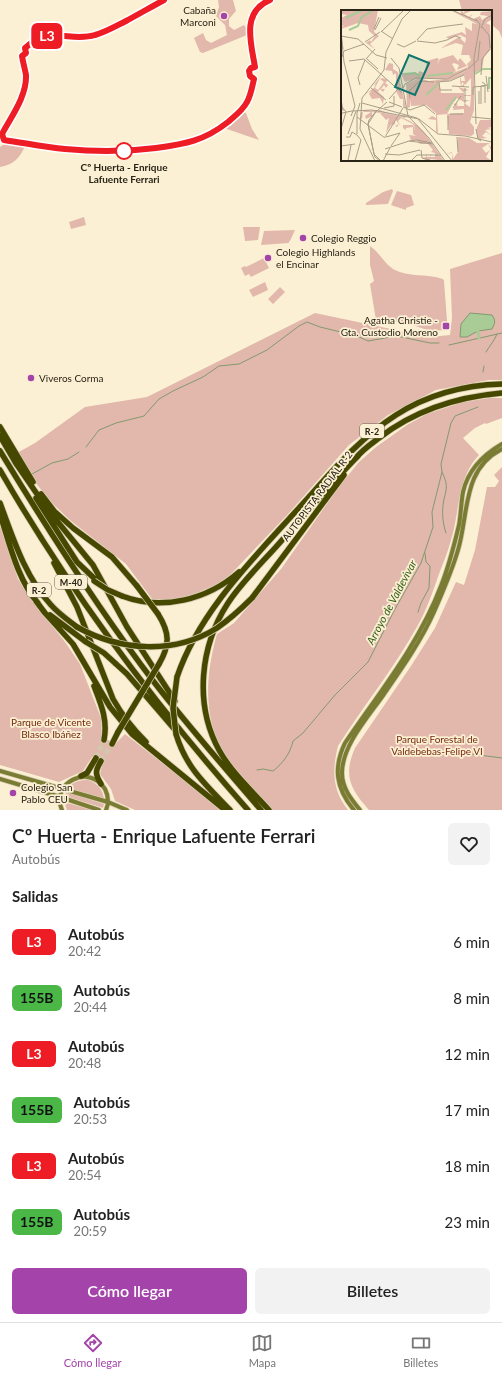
<!DOCTYPE html>
<html lang="es">
<head>
<meta charset="utf-8">
<style>
	body { margin:0; font-family:Lato,sans-serif; background:#f2f2f2; color:#222; height:100vh; display:flex; flex-direction:column; font-size:15px; white-space:nowrap }
	* { box-sizing:border-box; margin:0 }
	p { font-size:13px; color:#767676 }
	.icon { flex:none; width:22px; height:22px; fill:none; stroke:currentColor; stroke-width:2; stroke-linecap:round; stroke-linejoin:round }
	.map { position:relative; height:810px; overflow:hidden }
	.drawer { display:flex; flex-direction:column; background:#fff; flex:1 }
	.drawer>* { flex:none }
	.badge { padding:0 8px; border-radius:6px; font-size:14px; line-height:26px }
	.map>.badge { position:absolute; translate:-50% -50%; box-shadow:0 0 0 2px #fff }
	h2 { padding:0 12px; font-size:15px; line-height:36px }
	.round { display:grid; place-items:center; flex:none; width:42px; height:42px; border-radius:6px; background:#f2f2f2 }
	.overview { display:flex; align-items:center; justify-content:space-between; height:68px; padding:0 12px }
	h1 { font-size:19px; font-weight:600; line-height:30px }
	.primary-button { display:flex; gap:8px; margin-top:auto; padding:8px 12px }
	.primary-button a { flex:1; height:46px; border-radius:6px; background:#a443a9; color:#fff; font-size:16px; font-weight:600; line-height:46px; text-align:center }
	.primary-button a+a { background:#f2f2f2; color:#222 }
	ul { padding:0; list-style:none }
	li { display:flex; align-items:center; gap:12px; height:56px; padding:0 12px }
	li div { flex:1 }
	li b { display:block; font-size:15px }
	li em { font-style:normal }
	li .badge { min-width:44px; font-weight:700; text-align:center }
	.tab-bar { display:flex; justify-content:space-around; align-items:center; height:56px; border-top:1px solid #e0e0e0; background:#fff; font-size:11px; color:#767676 }
	.tab-bar a { display:grid; justify-items:center; gap:2px }
	.tab-bar .on { color:#a443a9 }
	.map>svg:first-child { display:block }
</style>
</head>
<body>
<div class="map">
<svg width="502" height="810" viewBox="0 0 502 810">
	<rect width="100%" height="100%" fill="#fcf0d4"/>
	<path fill="#e1b8ab" d="M218 0H233L236 11 229 19V26L234 30 244 25 247 29V35L203 53 200 52 194 38 203 33 206 40 211 43 227 35 225 25 216 16 219 7Z
		M459 0H502V38L499 31 491 24V11H462Z
		M244 112 246 113 252 129 259 140 224 128 241 113Z
		M6 143 25 146C20 158 13 165 0 167V147Z
		M392 189 393 191 388 204 366 205V203L383 192Z
		M397 191 411 195 414 205 406 208V210L391 205Z
		M84 217 86 225 71 229 69 222Z
		M243 227H260L258 240 245 241Z
		M295 230 290 241H289V243L261 245 264 231Z
		M370 246C379 252 384 263 393 269 409 278 426 273 443 279L444 281 447 321 446 330 430 331 404 322 376 320 370 284 374 281 370 265Z
		M502 253V380H489L436 390 388 415 349 445 288 514 232 573 220 583 192 595 174 599H152L126 564 71 521 53 504 34 481 17 453 35 443 85 407 147 397 315 313 429 337 450 335 452 318 450 269Z
		M264 258 269 268 251 277 249 274 245 276 241 268 245 266 246 267Z
		M265 282 268 290 253 297 249 290Z
		M280 287 285 292 273 304 268 299Z
		M489 398H502V418L486 424 485 423 475 428 463 438 479 455C457 478 460 511 451 540 448 552 443 563 439 574 433 591 427 609 418 625 395 667 364 705 338 746 332 770 332 790 348 810H272C257 794 240 778 228 760 202 722 205 676 217 634L234 623 281 569 341 484 359 462 376 447 407 425 427 414 463 402Z
		M502 467V810H369C350 789 343 775 355 748L411 666 435 628 456 582 464 585 475 550 487 487H495L499 481 494 475Z
		M0 526 18 579 29 597 65 642 80 664 101 718 102 740 105 741 109 740 110 743 114 745 125 734 175 773 220 810H135L115 801 111 789 100 774 103 761 95 756 92 757 83 771 59 782 0 765Z
		M88 780C97 783 103 789 104 799L69 788C73 781 80 780 88 780Z
		M66 792 104 804 103 808 65 796Z
		M64 802 92 810H67Z"/>
	<path fill="#a9cb96" stroke="#839970" d="M470 313 492 315C496 321 495 323 492 329L478 331 467 337H460L461 324Z"/>
	<g fill="none" stroke-linecap="round" stroke-linejoin="round">
		<path stroke="#839970" stroke-width="1" d="M449 345 502 333
			M486 352C490 345 495 340 497 334
			M483 372 484 366
			M86 447 99 430 116 423 144 416 159 399 173 391 203 377 219 366 239 364 267 350 299 326 307 322 320 327 357 336 368 341 397 336 430 343H439
			M442 472C450 488 445 490 443 505 442 515 443 524 446 533
			M32 474 52 463 68 459 79 452
			M418 612 421 603 429 588 430 566 426 562 425 553
			M471 754 502 758
			M257 770 263 769 273 771C283 763 290 754 293 741L303 733 335 695 368 662 395 609 421 563 433 527 432 512 442 472 441 464 451 423 455 416 478 407"/>
		<path stroke="#a9cb96" stroke-width="3" d="M478 331 479 338"/>
		<path stroke="#d2c7ae" stroke-width="5.5" stroke-dasharray="5.5 3" stroke-linecap="butt" d="M96 758 104 740
			M101 761 112 744"/>
		<defs>
			<path id="secondary" d="M0 771 108 802 127 810
				M0 779 60 797 99 810
				M62 810C50 783 89 763 105 789 108 795 109 803 106 810
				M354 810C336 789 333 768 345 743 379 693 419 644 441 586 449 566 454 546 459 525 461 514 461 503 463 492 468 470 483 455 502 444
				M360 810C351 799 342 788 342 773 342 745 369 716 384 694 402 668 421 641 434 612 443 591 452 571 458 550 469 513 462 469 502 449"/>
			<path id="highway" d="M0 427 33 482
				M0 436 17 465
				M0 451C48 530 98 609 154 682 188 726 225 768 261 810
				M356 458C362 450 371 444 379 438 415 410 457 397 502 393
				M15 462 48 510 93 565 127 627 175 701
				M0 470C70 592 155 705 248 810
				M41 494 54 511 73 528 112 557 137 586
				M36 498 77 562 96 580
				M0 503C13 538 25 577 51 605 59 614 68 620 77 627
				M0 514C9 542 18 581 38 603
				M54 563 77 607 113 699C122 715 133 729 146 742
				M122 596C162 611 207 600 239 572
				M252 598 344 475
				M36 601 45 613 73 644 110 707 132 734 225 810
				M158 614C170 633 170 645 159 664
				M50 615 86 642
				M115 663 127 674 176 731
				M177 677C199 612 253 559 298 509 329 475 357 440 396 415 427 395 465 385 502 384
				M94 686C101 704 108 720 104 740
				M176 734C186 768 206 785 230 810
				M112 744 118 732
				M101 761C95 771 95 774 101 784
				M81 776 87 773 96 758
				M269 810C252 791 231 772 219 750 194 704 200 646 228 603 242 581 266 559 283 539 308 511 332 482 358 456"/>
		</defs>
		<use href="#secondary" stroke="#d6cbb2" stroke-width="5.5"/>
		<use href="#highway" stroke="#d6cbb2" stroke-width="7"/>
		<use href="#secondary" stroke="#7a7c33" stroke-width="4"/>
		<use href="#highway" stroke="#474800" stroke-width="5.5"/>
		<defs>
			<path id="highway-bridge" d="M94 581 108 590 122 596
				M137 586 158 614
				M77 627C120 651 174 655 217 628 230 619 241 609 252 598
				M86 642 104 653 115 663
				M118 732 159 664
				M176 734 173 708 177 677"/>
		</defs>
		<use href="#highway-bridge" stroke="#d6cbb2" stroke-width="7" stroke-linecap="butt"/>
		<use href="#highway-bridge" stroke="#474800" stroke-width="5.5"/>
	</g>
	<g fill="none" stroke-linecap="round" stroke-linejoin="round">
		<defs>
			<path id="line" d="M164 0C151 7 139 14 126 21 116 26 106 32 95 35 69 43 52 24 25 48L26 53 22 56C23 63 25 69 26 75 27 96 11 117 2 134L4 140C25 143 44 147 65 149 95 152 125 152 156 148 185 144 204 141 228 122 235 116 243 110 247 102 251 95 252 87 254 79L250 76 249 71 251 68 255 67C251 43 241 12 270 0"/>
		</defs>
		<use href="#line" stroke="#fff" stroke-width="9"/>
		<use href="#line" stroke="#ee1c25" stroke-width="6"/>
	</g>
	<g fill="#a443a9" stroke="#fcf0d4" stroke-width="1.5">
		<circle cx="224" cy="16" r="4"/>
		<circle cx="303" cy="238" r="4"/>
		<circle cx="268" cy="258" r="4"/>
		<rect x="442" y="322" width="8" height="8" rx="2"/>
		<circle cx="31" cy="378" r="4"/>
		<circle cx="13" cy="793" r="4"/>
	</g>
	<circle fill="#fff" stroke="#ee1c25" stroke-width="2" cx="124" cy="151" r="8"/>
	<g text-anchor="middle" dominant-baseline="central" stroke-width="3.5" stroke-linejoin="round" paint-order="stroke">
		<g fill="#fcf0d4" stroke="#696150" stroke-width="1">
			<rect x="360" y="424" width="24" height="14" rx="3"/>
			<rect x="55" y="575" width="32" height="14" rx="3"/>
			<rect x="27" y="583" width="24" height="14" rx="3"/>
		</g>
		<g font-size="9" font-weight="bold" fill="#2a2417">
			<text x="372" y="431">R-2</text>
			<text x="71" y="582">M-40</text>
			<text x="39" y="590">R-2</text>
		</g>
		<g font-size="10" fill="#2a2417" stroke="#fcf0d4" text-anchor="start">
			<text x="216" y="10" text-anchor="end">Cabaña<tspan x="216" dy="12">Marconi</tspan></text>
			<text x="311" y="238">Colegio Reggio</text>
			<text x="276" y="252">Colegio Highlands<tspan x="276" dy="12">el Encinar</tspan></text>
			<text x="438" y="320" text-anchor="end">Agatha Christie -<tspan x="438" dy="12">Gta. Custodio Moreno</tspan></text>
			<text x="39" y="378">Viveros Corma</text>
			<text x="21" y="787">Colegio San<tspan x="21" dy="12">Pablo CEU</tspan></text>
		</g>
		<g font-size="10" font-weight="bold" fill="#2a2417" stroke="#fcf0d4">
			<text x="124" y="167">Cº Huerta - Enrique<tspan x="124" dy="12">Lafuente Ferrari</tspan></text>
		</g>
		<g font-size="10" fill="#2a2417" stroke="#fcf0d4">
			<text transform="translate(317 496) rotate(-53)">AUTOPISTA RADIAL R-2</text>
		</g>
		<g font-size="10" fill="#74290f" stroke="#fcf0d4">
			<text x="51" y="722">Parque de Vicente<tspan x="51" dy="12">Blasco Ibáñez</tspan></text>
			<text x="437" y="739">Parque Forestal de<tspan x="437" dy="12">Valdebebas-Felipe VI</tspan></text>
		</g>
		<g font-size="11" font-style="italic" fill="#366017" stroke="#fcf0d4">
			<text transform="translate(391 602) rotate(-62)">Arroyo de Valdevivar</text>
		</g>
	</g>
	<g transform="translate(341 10)">
		<rect width="151" height="151" fill="#fcf0d4"/>
		<path d="M0 0H37L33 22 38 26 29 34 34 39 25 33 29 30 30 32 34 26 28 21 27 15 17 13 0 19 3 15 0 17V8L6 5 0 4ZM109 0H116L115 2 120 4V0L123 3 124 0H132L123 4 128 7 130 5 132 4 129 7 132 9 139 6 141 10 147 6 139 5 140 2 151 1 150 10 145 13 149 15 150 39 143 47 141 59 133 63V100L129 112 133 117V124L130 126 108 124 106 104 96 105 97 123 95 122V110L87 109 91 106 95 108V103L85 95 70 96 69 89V97L66 98 65 74 78 68 88 71 106 69 130 59 104 69 78 68 64 72 61 66V63L77 64 78 61 84 63 86 51 96 48 98 49 96 55 99 59 96 55 99 49 112 45 117 51 119 48 126 56 116 60 118 55 113 53 111 54 115 61 112 63 127 57 126 54 130 50 128 45H120L122 35 115 33 100 38 118 27 124 33 125 28 119 25 108 29 105 27 121 22 125 25 124 17 131 21V13L136 14ZM123 65 124 71H120V66L119 70 120 77H123V74L120 76 121 72 124 75 130 68V85H123V81L128 80 117 77 123 83H100L98 72 94 71H107ZM123 86H130L129 97 123 93V96H116L117 93 115 95 117 90 114 94 112 93 116 88 123 92 129 90H123ZM112 93 114 96 112 100 123 99V103L106 104ZM48 53 52 54V59L57 62 65 98 62 96V89H59L55 81V64L53 63 54 64 52 65 51 61 44 60ZM40 66 34 78 37 80 43 72 39 69 42 68 47 70 44 73 47 75 45 78 43 75 40 79H44L42 82 39 79 37 82 43 87 42 94 39 88 31 89 28 84 30 81 23 85 33 78 35 74 32 76ZM25 100 33 101 56 106 33 100H39L57 106 66 105 64 108 57 106 67 110 77 116 83 122 103 151 90 149 87 151 81 148 85 147 86 143V147H90L89 144H90V147H94V143L90 142 92 140 87 134H79L75 130H70L68 125 75 126 72 124V117L65 118V120L62 118V115H73L74 121 72 114 60 108 57 111 60 117 58 114 56 117 54 116 58 114 54 109V114L50 115 45 123 48 108 45 110 39 103 31 102V106L34 103 28 111V118L27 112 28 110 31 107V106L25 109 24 106 30 102H22L21 109 19 108 20 103 23 101ZM139 110H151V117L146 118 151 119 144 120 151 126 145 122 141 126 146 128 137 129 135 120ZM117 127 128 128 136 133H149L147 134 151 138V144L150 140 147 134 141 138 145 143 149 140 145 147 151 151H113L111 150V143L105 144 111 142 112 149 117 142Z" fill="#e1b8ab" fill-rule="evenodd"/>
		<path fill="none" stroke="#a9cb96" stroke-width="2" d="M5 8 21 0M8 20 17 16 20 8 32 0M63 64 74 63 79 66M134 64 142 59H151M86 66 112 63M148 79V68H151M85 85 97 74M105 100 115 87"/>
		<path fill="none" stroke="#a89e88" stroke-width="1" d="M111 0 136 11M98 17 122 14M141 17 148 25 149 38M140 18 144 9 151 5M33 19 38 7M34 20 40 8M40 21 52 29M40 22 63 0M0 23 3 52 14 96 10 106M0 24 2 39M0 26 17 29 35 45 46 48M76 30 86 19 98 17M106 30 114 26 120 28M76 31 94 33 106 30M24 32 39 22M56 34 63 37 75 31M1 47 3 41 23 34M50 48 58 58 67 106 88 128 104 151M25 49 34 39M26 49 37 59M8 51 23 49 61 83M127 59 137 50 139 31M140 65 141 49 149 39M145 66 147 82M95 72 109 71 123 65M98 72 99 80H111M141 72 144 74V93M19 75 17 68 24 50M111 76 128 77M30 78 45 90M62 78 64 74 75 68 106 69 126 59M124 78V93M138 81V94M132 85V77L144 76M69 88 68 81 79 71 93 72M0 89 2 101M48 89 57 79M48 92 61 97M21 93 76 108M140 94V76L147 75M62 97 69 100 83 95 94 104M43 98 53 96V86M112 98 120 86M37 100 46 92M109 104H122M107 106V120M16 107 44 128M131 107 151 109M0 108 1 103 11 101 31 100 78 109 97 124 124 126 151 132M77 109 111 151M135 114 133 48 139 14 135 9M0 119 5 102 2 98M135 119 137 129 140 131M7 124 15 101M16 124V103L19 93M5 127H9L11 122 16 125M44 127 62 98M45 127 59 123M116 127 117 142M91 133 76 130 68 131 92 134M0 136 14 134M50 136 59 123M44 139 68 131M80 140 81 148 92 151M44 144 58 145 79 140M7 151 10 135M14 151 20 130 16 125M34 151 19 119 21 88 43 60 45 42 61 9 70 0M39 151 34 147 33 144 27 114 28 110 36 100 27 114 33 144 40 151M42 151 49 138M70 151 76 145H100"/>
		<path fill="#0f766e" fill-opacity="0.15" stroke="#0f766e" stroke-width="2" d="M68 45 88 53 74 85 54 77Z"/>
		<rect width="151" height="151" fill="none" stroke="#2a2417" stroke-width="2"/>
	</g>
</svg>
<b class="badge" style="left:47px;top:36px;background:#ee1c25;color:#fff">L3</b>
</div>
<section class="drawer">
<div class="overview"><div><h1>Cº Huerta - Enrique Lafuente Ferrari</h1><p>Autobús</p></div><a class="round"><svg class="icon" aria-label="heart" viewBox="0 0 24 24"><path d="M12 20l-8-8c-3-5 5-10 8-4 3-6 11-1 8 4z"/></svg></a></div>
<h2>Salidas</h2>
<ul>
<li><span class="badge" style="background:#ee1c25;color:#fff">L3</span><div><b>Autobús</b><p>20:42</p></div><em>6 min</em></li>
<li><span class="badge" style="background:#4ab747;color:#111">155B</span><div><b>Autobús</b><p>20:44</p></div><em>8 min</em></li>
<li><span class="badge" style="background:#ee1c25;color:#fff">L3</span><div><b>Autobús</b><p>20:48</p></div><em>12 min</em></li>
<li><span class="badge" style="background:#4ab747;color:#111">155B</span><div><b>Autobús</b><p>20:53</p></div><em>17 min</em></li>
<li><span class="badge" style="background:#ee1c25;color:#fff">L3</span><div><b>Autobús</b><p>20:54</p></div><em>18 min</em></li>
<li><span class="badge" style="background:#4ab747;color:#111">155B</span><div><b>Autobús</b><p>20:59</p></div><em>23 min</em></li>
</ul>
<div class="primary-button"><a>Cómo llegar</a><a>Billetes</a></div>
</section>
<nav class="tab-bar">
<a class="on"><svg class="icon" aria-label="directions" viewBox="0 0 24 24"><path d="M12 3l9 9-9 9-9-9zM9 14v-3h6M13 9l2 2-2 2"/></svg>Cómo llegar</a>
<a><svg class="icon" aria-label="map" viewBox="0 0 24 24"><path d="M3 6l6-2 6 2 6-2v14l-6 2-6-2-6 2zM9 4v14M15 6v14"/></svg>Mapa</a>
<a><svg class="icon" aria-label="tickets" viewBox="0 0 24 24"><path d="M3 7h18v10H3zM15 7v10"/></svg>Billetes</a>
</nav>
</body>
</html>
